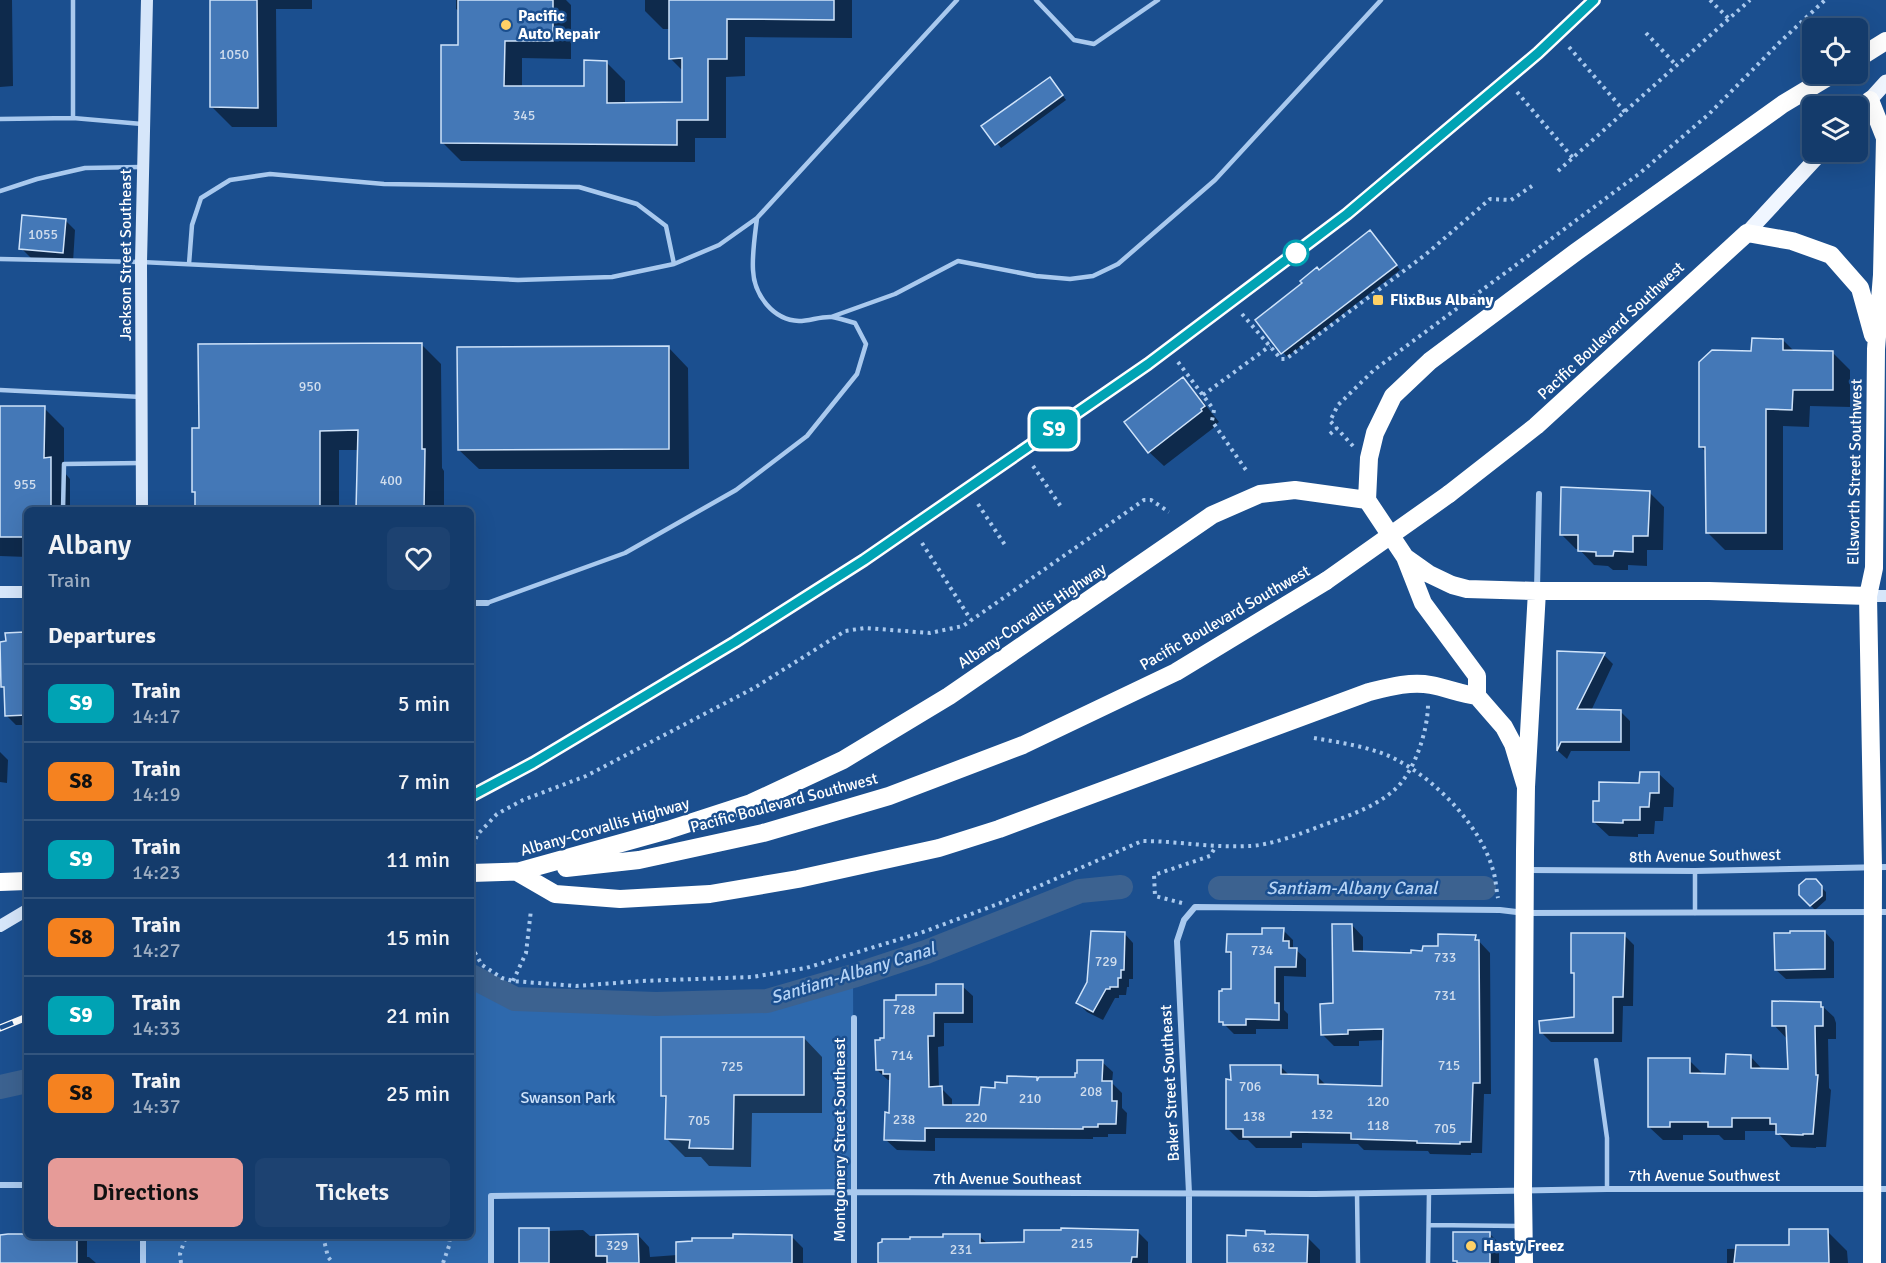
<!DOCTYPE html>
<html lang="en">
<head>
<meta charset="utf-8">
<style>
	body { margin:0; font-family:Signika,sans-serif; background:#1d4271; color:#f1f3f6; height:100vh; display:flex; flex-direction:column; font-size:22px; white-space:nowrap }
	* { box-sizing:border-box; margin:0 }
	p { font-size:20px; color:#9dadc1 }
	.icon { flex:none; width:33px; height:33px; fill:none; stroke:currentColor; stroke-width:2; stroke-linecap:round; stroke-linejoin:round }
	.map { position:relative; flex:1; overflow:hidden }
	.details { position:absolute; left:24px; top:507px; width:450px; height:732px; display:flex; flex-direction:column; background:#143b6b; border-radius:9px; box-shadow:0 6px 24px #0002,0 0 0 2px #33557e }
	.details>* { flex:none }
	.badge { padding:0 12px; border-radius:9px; font-size:21px; line-height:39px }
	.fabs { position:absolute; left:1802px; top:18px; display:grid; gap:12px }
	.fabs a { display:grid; place-items:center; width:66px; height:66px; border-radius:9px; background:#143b6b; box-shadow:0 6px 24px #0002,0 0 0 2px #33557e; font-size:30px }
	.map>.badge { position:absolute; translate:-50% -50%; box-shadow:0 0 0 3px #fff }
	h2 { padding:0 24px; font-size:22px; line-height:54px }
	.round { display:grid; place-items:center; flex:none; width:63px; height:63px; border-radius:9px; background:#1d4271 }
	.headline { display:flex; align-items:center; justify-content:space-between; height:102px; padding:0 24px }
	h1 { font-size:28px; font-weight:600; line-height:45px }
	.primary-button { display:flex; gap:12px; margin-top:auto; padding:12px 24px }
	.primary-button a { flex:1; height:69px; border-radius:9px; background:#e69b98; color:#111; font-size:24px; font-weight:600; line-height:69px; text-align:center }
	.primary-button a+a { background:#1d4271; color:#f1f3f6 }
	ul { padding:0; list-style:none }
	li { display:flex; align-items:center; gap:18px; height:78px; padding:0 24px; border-top:2px solid #33557e }
	li div { flex:1 }
	li b { display:block; font-size:22px }
	li em { font-style:normal }
	li .badge { min-width:66px; font-weight:700; text-align:center }
	.map>svg:first-child { display:block }
</style>
</head>
<body>
<div class="map">
<svg width="1886" height="1263" viewBox="0 0 1886 1263">
	<rect width="100%" height="100%" fill="#1b4f8f"/>
	<path fill="#2e69ad" d="M471 976 515 999 656 1004 767 1001 853 976 854 1192 491 1196V1263H141L140 1236H471Z"/>
	<path fill="#0007" d="M0 0H12L13 86 0 87Z
		M212 0H312V9H276L277 127H232L212 107Z
		M456 0H566L571 5V59L522 58V88L585 87 606 62 625 81V104L683 103V71L670 58V29H663L645 11V0H852V38L745 37V76L726 77V138H695V162L461 161 442 142 460 47V12L456 9Z
		M1054 84 1066 100 1001 148 983 126Z
		M66 221 75 230 73 262 31 258 21 248Z
		M1374 237 1400 270 1287 357 1257 320 1319 272Z
		M1783 340 1795 352 1833 353 1850 370V407L1810 406 1809 427 1783 426V550H1725L1707 532V453L1700 446Z
		M421 344 441 364 442 468 444 471V510H358L359 450H339V510H199L197 508V494L194 491 200 430Z
		M669 348 688 368 689 469H479L459 450Z
		M1182 379 1197 394 1219 422 1215 425 1216 426 1164 466 1149 452Z
		M0 408H44L64 428V472L70 479V510H27V557L0 556Z
		M1649 492 1664 507 1663 550H1647V566L1628 565V570H1613L1608 566 1594 565 1579 549H1576L1561 534Z
		M24 634 27 636V725H16L6 715V690L2 687Z
		M1559 653 1604 655 1613 664 1591 711H1620L1630 721V751H1571L1567 759 1558 751Z
		M0 752 8 760 7 783 0 782Z
		M1659 774 1674 788 1673 807H1664L1663 821H1655L1654 834H1638V837L1609 836 1594 822 1600 802 1641 784Z
		M1815 881 1826 892V900L1815 910 1800 894Z
		M1352 925 1363 937V953L1413 955 1475 937 1490 953 1491 1094H1484L1482 1153H1471V1155L1430 1154 1428 1151 1364 1150 1358 1144 1302 1143V1148H1256L1248 1140H1239L1227 1128 1232 1081 1281 1067 1290 1076H1317L1327 1086 1384 1087 1385 1040 1359 1041V1046H1334L1322 1034 1334 1005Z
		M1283 930 1293 940V947L1306 959V977L1284 976V1010L1288 1014V1029H1256V1034H1234L1221 1021 1232 990V956L1228 952 1263 935Z
		M1825 932 1834 942V978L1786 979 1776 970Z
		M1124 933 1133 943V979H1129V987H1127L1126 995H1119V998H1115L1103 1020 1087 1012 1078 1003Z
		M1624 935 1634 945 1633 1006H1623L1622 1042H1551L1541 1032 1575 1018V975L1572 972Z
		M962 986 973 996V1023H944V1046L938 1047 939 1088H941L952 1099V1106L981 1107 997 1090 1009 1084 1037 1078 1039 1081 1077 1079 1102 1062 1113 1072 1112 1083 1122 1093V1108L1127 1113 1126 1134H1108V1137H1093V1139L935 1138V1151L897 1150 886 1140 890 1114 891 1080H888L877 1070 882 1042 937 997Z
		M1820 1004 1834 1017 1836 1023V1039H1828L1829 1088 1831 1090 1826 1147H1816V1148L1791 1147 1778 1133V1131H1745V1140H1724L1719 1135H1683V1140H1663L1649 1127 1689 1060 1703 1074 1727 1076 1750 1056 1763 1070H1789L1788 1040 1774 1025Z
		M804 1038 822 1057V1113H752L751 1167 709 1166 701 1157H685L666 1138 667 1100 662 1095Z
		M548 1230 550 1231 583 1230 590 1236 638 1235 649 1247 650 1257 677 1255 791 1236 803 1248V1263H520Z
		M1137 1231 1148 1242V1263H876L979 1236 988 1244H1026Z
		M1827 1231 1847 1251 1848 1263H1727V1249L1790 1247Z
		M1265 1233 1267 1235 1307 1237 1320 1250V1263H1228L1247 1237Z
		M1489 1233 1499 1243V1263H1457L1455 1260Z
		M0 1236H84L87 1239V1257H89L96 1263H0Z"/>
	<g fill="none" stroke-linecap="round" stroke-linejoin="round">
		<path stroke="#3c6290" stroke-width="24" d="M1220 888H1484
			M471 976 515 999 656 1004 767 1001 853 976 926 952 1080 891 1121 887
			M0 1087 27 1081"/>
	</g>
	<path fill="#4478b7" stroke="#cfe3fa" stroke-width="1.5" d="M210 0H257L258 108 210 107Z
		M458 0H553V41H505L504 86H584V60L607 61V103L682 102V58L669 59V0H834V20L727 19V59H708V120H677V145L441 143V45H458Z
		M1050 77 1063 95 995 145 981 126Z
		M22 215 66 219 63 253 19 249Z
		M1370 230 1397 265 1281 354 1255 320 1302 283 1300 281 1317 267 1319 270Z
		M1752 338 1783 339V350L1833 351V390H1793L1792 410 1766 409V533H1706L1705 447H1699V362L1712 350 1751 351Z
		M422 343V449H425L424 510H356L358 430 320 431V507H310V510H199V508H195V492H192V428H199L198 344Z
		M669 346V449L458 450 457 347Z
		M1183 377 1205 406 1201 409 1202 411 1148 453 1124 422Z
		M0 406H45L44 458 51 457V510H27V537H0Z
		M1561 487 1650 491 1648 536H1633V552L1614 551 1613 556H1596V552L1578 551V535H1560Z
		M25 632V641H27V715L5 716 4 687H1L0 642 6 641 5 633Z
		M1557 651 1605 653 1577 709 1621 710V742H1561L1557 751Z
		M1640 772H1659V793H1650L1649 807H1640V820H1623V823L1593 822V801H1599V782L1639 783Z
		M1806 879H1816L1822 886V896L1810 906 1799 895V885Z
		M1332 924H1352L1353 951 1411 953V950L1422 951 1423 946H1438V934L1476 935 1475 940H1479L1480 1083H1473L1471 1142H1460V1144L1417 1143V1141L1351 1139V1133L1291 1132V1137H1243V1129H1226V1079L1231 1080 1230 1065H1281V1074L1318 1075V1084L1382 1086 1383 1029 1348 1030V1034L1321 1035 1320 1004 1333 1003Z
		M1262 928H1284L1283 941H1289V948H1297L1296 967H1275V1003H1279V1020L1246 1019V1025H1223V1022H1219V991H1222V989H1231V952H1226L1227 934H1262Z
		M1091 931 1125 932 1124 970H1121V978H1118V987H1110V989H1106L1093 1012 1076 1003 1087 982Z
		M1790 931H1825V969L1775 970 1774 933H1790Z
		M1571 933H1625L1623 997H1613V1033H1540L1539 1021 1574 1017V973H1571Z
		M936 984H963V1013H934V1036H928L929 1087 942 1086 943 1105H979L981 1087 995 1088V1082L1007 1083V1076L1037 1077V1081L1039 1077H1075V1073H1077V1060H1103L1102 1081H1112V1101H1117L1116 1124H1098V1127H1083V1129L925 1128V1141L884 1140 885 1112 889 1113 890 1074H883V1070H876L875 1040H880V1038H884V1000H896V995H936Z
		M1772 1001 1821 1002V1007H1823V1026H1815L1816 1075H1818L1813 1134H1803V1135L1776 1134V1124H1770V1118H1732V1127H1708V1122H1670V1127H1648V1058H1690V1073L1725 1074 1726 1054 1751 1055V1068L1788 1069 1786 1026H1772Z
		M661 1037H804V1095H734L733 1149 689 1148 690 1140 665 1139 666 1096H661Z
		M519 1228H549V1263H519Z
		M1061 1228 1138 1230 1137 1257H1132L1131 1263H878V1243L882 1242V1239H910V1237H943V1234H980V1243L1024 1242V1230H1061Z
		M1789 1229H1828L1829 1263H1734L1736 1245H1789Z
		M1246 1230 1265 1231V1234L1308 1235 1307 1263H1227V1235L1246 1236Z
		M1453 1232H1490V1263H1457V1261H1453Z
		M8 1234H27V1236H77V1263H0V1235Z
		M638 1234 639 1263H607V1256H596V1235Z
		M733 1234 792 1235V1263H676V1242L692 1241V1238H733Z"/>
	<g fill="none" stroke-linecap="round" stroke-linejoin="round">
		<path stroke="#a9c9ee" stroke-width="4" stroke-dasharray="3 4.5" stroke-linecap="butt" d="M1710 0 1729 19
			M1646 33 1677 66
			M1569 47 1625 112
			M1517 92 1573 158
			M1558 171 1750 0
			M1242 314 1281 359H1286L1425 255 1490 199 1511 200 1532 186
			M1178 362 1214 410 1212 421 1246 470
			M1203 395 1270 346
			M1330 434 1337 428
			M1353 446 1330 421 1338 405 1374 370 1640 173 1709 114 1780 42 1825 0
			M1033 466 1062 508
			M978 504 1005 545
			M922 543 971 620
			M1314 738C1342 743 1374 747 1399 761 1438 782 1481 827 1493 870 1496 879 1496 889 1498 898
			M471 853 477 835 497 814 523 800 586 776 754 688 845 631 865 628 930 633 963 626 1144 500H1151L1169 512
			M1182 903 1155 896 1154 875 1210 856 1216 846
			M471 946 482 965 502 978 513 981 576 986 641 981 752 977 806 968 923 932 998 904 1142 841C1178 841 1212 848 1248 846 1268 846 1300 834 1318 827 1344 817 1372 809 1393 791 1414 774 1428 731 1428 704
			M513 981 526 953 531 910
			M323 1236 328 1257 333 1263
			M181 1263 180 1254 186 1236
			M443 1263 449 1246 450 1236"/>
		<path stroke="#a9c9ee" stroke-width="4.5" d="M73 0V118L142 124
			M1036 0 1074 40 1094 44 1158 0
			M0 119 73 118
			M0 191 37 179 85 168 141 167
			M0 259 141 262 518 280 612 277 674 264 719 245 757 218 957 0
			M189 264 192 225 201 198 230 180 270 174 384 184 579 187 637 204 666 226 674 264
			M831 317 895 294 958 261 1036 276 1070 279 1093 276 1118 264 1215 180 1381 0
			M0 390 142 397
			M63 510 64 464 142 463
			M487 603 625 553 736 490 807 436 857 374 866 344 855 323C847 321 839 318 832 317 821 316 810 321 799 321 773 320 754 295 753 270 752 253 755 235 757 218
			M1695 913V871
			M1596 1060 1607 1138V1189
			M1357 1193 1358 1263
			M1429 1225 1519 1226
			M1428 1263 1429 1192"/>
		<path stroke="#a9c9ee" stroke-width="6" d="M1537 590 1539 494
			M471 603H487
			M1527 870 1695 871 1886 867
			M854 1018V1263
			M0 1185H27
			M143 1236V1263
			M491 1263V1196L854 1192 1315 1194 1607 1189H1886
			M1189 1263V1193L1177 941 1184 920 1195 907 1500 910 1525 913 1886 912"/>
		<path stroke="#d6e6fa" stroke-width="12" d="M142 510 141 262 147 0
			M0 592H27
			M1868 596H1886
			M0 926 27 910"/>
		<path stroke="#f0f6ff" stroke-width="15" d="M1857 114 1886 82
			M1747 233 1822 152"/>
		<path stroke="#fff" stroke-width="18" d="M1857 59 1886 41
			M1870 100 1885 138 1882 275 1876 349 1874 568 1868 596 1873 867 1872 1263
			M1449 494 1536 426 1747 233 1792 241 1831 255 1860 288 1873 335
			M1367 500 1369 458 1375 433 1393 396 1430 361 1576 252 1783 104 1833 74
			M1405 557 1423 603 1477 676V696
			M566 868 639 860 763 833 889 796 1023 745 1176 672 1326 581
			M517 872 668 830 751 803 843 760 949 696 1212 515 1260 494 1295 490 1367 500 1405 557 1429 574 1452 585 1467 589 1537 591H1709L1868 596
			M517 872 555 894 620 899 710 894 798 879 939 848 999 829 1369 692C1389 687 1411 681 1431 685 1447 688 1461 694 1477 696L1504 727 1513 744 1526 787
			M471 873 529 871
			M0 882 27 881
			M1524 1263 1523 1191 1525 851 1526 787 1537 591"/>
		<defs>
			<path id="rail" d="M471 796 533 763 735 642 864 560 1148 364 1347 214 1538 53 1594 0
				M0 1028 27 1017"/>
		</defs>
		<use href="#rail" stroke="#fff" stroke-width="7"/>
		<use href="#rail" stroke="#1b4f8f" stroke-width="4.5" stroke-dasharray="14" stroke-linecap="butt"/>
		<path stroke="#fff" stroke-width="18" d="M1326 581 1449 494"/>
	</g>
	<g fill="none" stroke-linecap="round" stroke-linejoin="round">
		<defs>
			<path id="line" d="M471 796 533 763 735 642 864 560 1148 364 1347 214 1538 53 1594 0"/>
		</defs>
		<use href="#line" stroke="#fff" stroke-width="14"/>
		<use href="#line" stroke="#00a3b4" stroke-width="9"/>
	</g>
	<g fill="#ffd166" stroke="#1b4f8f" stroke-width="2">
		<circle cx="506" cy="25" r="6"/>
		<rect x="1372" y="294" width="12" height="12" rx="3"/>
		<circle cx="1471" cy="1246" r="6"/>
	</g>
	<circle fill="#fff" stroke="#00a3b4" stroke-width="3" cx="1296" cy="253" r="12"/>
	<g text-anchor="middle" dominant-baseline="central" stroke-width="5" stroke-linejoin="round" paint-order="stroke">
		<g font-size="14" fill="#d0dded">
			<text x="234" y="54">1050</text>
			<text x="524" y="115">345</text>
			<text x="43" y="234">1055</text>
			<text x="310" y="386">950</text>
			<text x="391" y="480">400</text>
			<text x="25" y="484">955</text>
			<text x="1262" y="950">734</text>
			<text x="1445" y="957">733</text>
			<text x="1106" y="961">729</text>
			<text x="1445" y="995">731</text>
			<text x="904" y="1009">728</text>
			<text x="902" y="1055">714</text>
			<text x="1449" y="1065">715</text>
			<text x="732" y="1066">725</text>
			<text x="1250" y="1086">706</text>
			<text x="1091" y="1091">208</text>
			<text x="1030" y="1098">210</text>
			<text x="1378" y="1101">120</text>
			<text x="1322" y="1114">132</text>
			<text x="1254" y="1116">138</text>
			<text x="976" y="1117">220</text>
			<text x="904" y="1119">238</text>
			<text x="699" y="1120">705</text>
			<text x="1378" y="1125">118</text>
			<text x="1445" y="1128">705</text>
			<text x="1082" y="1243">215</text>
			<text x="617" y="1245">329</text>
			<text x="1264" y="1247">632</text>
			<text x="961" y="1249">231</text>
		</g>
		<g font-size="16" font-weight="bold" fill="#fff" stroke="#1b4f8f" text-anchor="start">
			<text x="518" y="16">Pacific<tspan x="518" dy="18">Auto Repair</tspan></text>
			<text x="1390" y="300">FlixBus Albany</text>
			<text x="1483" y="1246">Hasty Freez</text>
		</g>
		<g font-size="16" fill="#fff" stroke="#1b4f8f">
			<text transform="translate(126 255) rotate(-90)">Jackson Street Southeast</text>
			<text transform="translate(1611 331) rotate(-43)">Pacific Boulevard Southwest</text>
			<text transform="translate(1855 472) rotate(-89)">Ellsworth Street Southwest</text>
			<text transform="translate(1032 616) rotate(-34)">Albany-Corvallis Highway</text>
			<text transform="translate(1225 618) rotate(-30)">Pacific Boulevard Southwest</text>
			<text transform="translate(784 803) rotate(-15)">Pacific Boulevard Southwest</text>
			<text transform="translate(605 827) rotate(-16)">Albany-Corvallis Highway</text>
			<text transform="translate(1705 856) rotate(-1)">8th Avenue Southwest</text>
			<text transform="translate(1170 1083) rotate(-93)">Baker Street Southeast</text>
			<text transform="translate(840 1140) rotate(-90)">Montgomery Street Southeast</text>
			<text x="1704" y="1176">7th Avenue Southwest</text>
			<text x="1007" y="1179">7th Avenue Southeast</text>
		</g>
		<g font-size="16" fill="#cfe3fa" stroke="#1b4f8f">
			<text x="568" y="1098">Swanson Park</text>
		</g>
		<g font-size="18" font-style="italic" fill="#b5d3f5" stroke="#1b4f8f">
			<text x="1352" y="888">Santiam-Albany Canal</text>
			<text transform="translate(853 973) rotate(-17)">Santiam-Albany Canal</text>
		</g>
	</g>
</svg>
<div class="fabs">
<a><svg class="icon" aria-label="locate" viewBox="0 0 24 24"><circle cx="12" cy="12" r="6"/><path d="M12 2v4M12 18v4M2 12h4M18 12h4"/></svg></a>
<a><svg class="icon" aria-label="layers" viewBox="0 0 24 24"><path d="M12 4l9 5-9 5-9-5zM3 14l9 5 9-5"/></svg></a>
</div>
<b class="badge" style="left:1054px;top:429px;background:#00a3b4;color:#fff">S9</b>
<section class="details">
<div class="headline"><div><h1>Albany</h1><p>Train</p></div><a class="round"><svg class="icon" aria-label="heart" viewBox="0 0 24 24"><path d="M12 20l-8-8c-3-5 5-10 8-4 3-6 11-1 8 4z"/></svg></a></div>
<h2>Departures</h2>
<ul>
<li><span class="badge" style="background:#00a3b4;color:#fff">S9</span><div><b>Train</b><p>14:17</p></div><em>5 min</em></li>
<li><span class="badge" style="background:#f58220;color:#111">S8</span><div><b>Train</b><p>14:19</p></div><em>7 min</em></li>
<li><span class="badge" style="background:#00a3b4;color:#fff">S9</span><div><b>Train</b><p>14:23</p></div><em>11 min</em></li>
<li><span class="badge" style="background:#f58220;color:#111">S8</span><div><b>Train</b><p>14:27</p></div><em>15 min</em></li>
<li><span class="badge" style="background:#00a3b4;color:#fff">S9</span><div><b>Train</b><p>14:33</p></div><em>21 min</em></li>
<li><span class="badge" style="background:#f58220;color:#111">S8</span><div><b>Train</b><p>14:37</p></div><em>25 min</em></li>
</ul>
<div class="primary-button"><a>Directions</a><a>Tickets</a></div>
</section>
</div>
</body>
</html>
